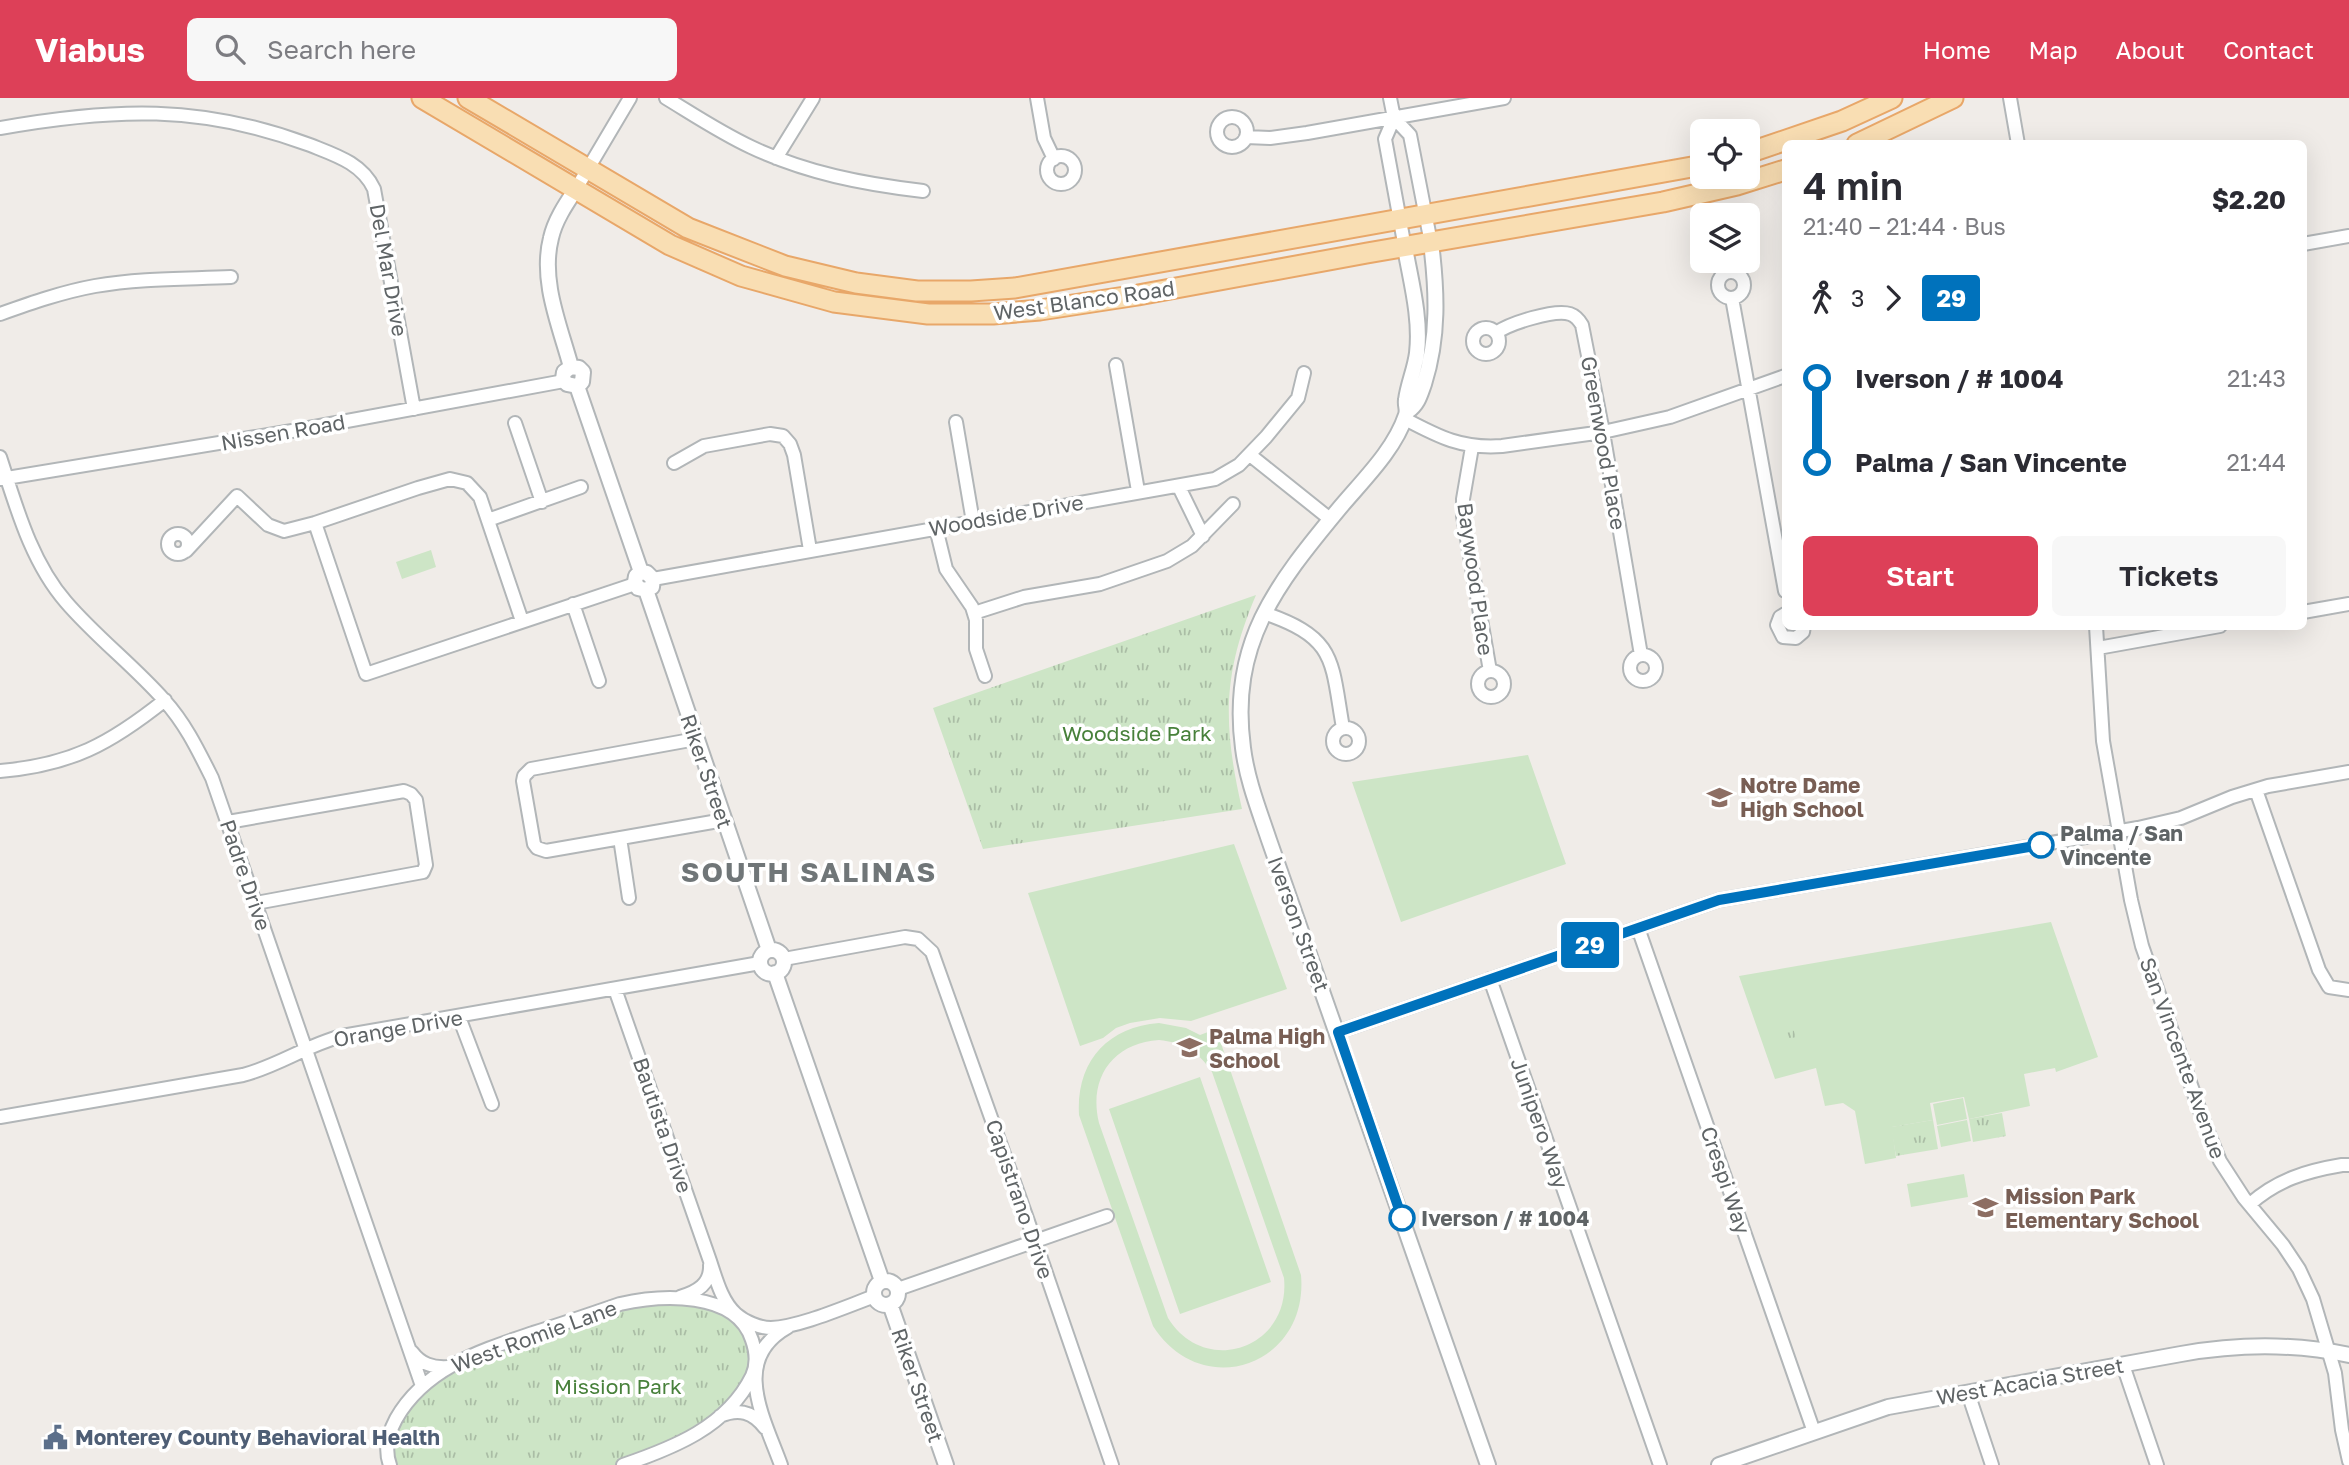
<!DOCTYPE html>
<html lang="en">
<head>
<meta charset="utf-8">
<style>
	body { margin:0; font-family:"Golos Text",sans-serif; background:#f7f7f7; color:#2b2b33; height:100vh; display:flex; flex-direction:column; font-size:26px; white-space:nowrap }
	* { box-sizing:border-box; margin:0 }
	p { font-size:23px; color:#7c7c81 }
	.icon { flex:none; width:38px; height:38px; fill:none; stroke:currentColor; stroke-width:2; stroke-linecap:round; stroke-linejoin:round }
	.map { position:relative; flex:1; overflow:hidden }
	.drawer { position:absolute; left:1782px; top:42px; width:525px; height:490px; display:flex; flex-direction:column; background:#fff; border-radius:10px; box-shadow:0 7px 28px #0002 }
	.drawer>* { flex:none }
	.badge { padding:0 14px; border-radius:5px; font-size:24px; line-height:46px }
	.tools { position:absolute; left:1690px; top:21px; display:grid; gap:14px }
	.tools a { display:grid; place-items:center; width:70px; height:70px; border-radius:10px; background:#fff; box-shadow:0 7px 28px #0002; font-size:35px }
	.map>.badge { position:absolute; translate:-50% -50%; box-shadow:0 0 0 4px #fff }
	.legs { display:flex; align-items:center; gap:10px; height:77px; padding:0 21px; font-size:23px }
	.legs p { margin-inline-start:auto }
	.summary { display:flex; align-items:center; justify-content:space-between; height:119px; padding:0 21px }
	h1 { font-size:38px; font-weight:600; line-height:52px }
	.primary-button { display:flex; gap:14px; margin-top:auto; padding:14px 21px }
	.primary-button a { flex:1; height:80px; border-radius:10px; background:#dd4058; color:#fff; font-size:28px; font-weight:600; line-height:80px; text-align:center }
	.primary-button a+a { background:#f7f7f7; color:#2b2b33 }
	ul { padding:0 21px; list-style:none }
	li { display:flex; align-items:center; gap:24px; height:84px; font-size:26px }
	li i { display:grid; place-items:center; width:10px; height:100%; margin:0 9px; background:currentColor }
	li i::after { content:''; width:18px; height:18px; margin:-9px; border:5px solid; border-radius:50%; background:#fff }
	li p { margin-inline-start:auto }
	li:first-child i { background:linear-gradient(#0000 50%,currentColor 0) }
	li:last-child i { background:linear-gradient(currentColor 50%,#0000 0) }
	header { display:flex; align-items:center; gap:42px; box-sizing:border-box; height:98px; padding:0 35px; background:#dd4058; color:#fff }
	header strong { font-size:33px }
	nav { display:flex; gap:38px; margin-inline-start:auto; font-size:24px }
	.search { width:490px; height:63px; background:#f7f7f7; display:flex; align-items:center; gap:18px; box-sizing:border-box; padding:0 24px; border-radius:10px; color:#7c7c81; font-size:26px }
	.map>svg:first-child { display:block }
</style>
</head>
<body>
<header>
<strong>Viabus</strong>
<div class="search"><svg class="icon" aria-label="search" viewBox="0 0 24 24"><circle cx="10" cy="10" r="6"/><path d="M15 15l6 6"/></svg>Search here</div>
<nav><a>Home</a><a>Map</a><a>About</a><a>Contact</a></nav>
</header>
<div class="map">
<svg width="2349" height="1367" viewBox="0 0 2349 1367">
	<defs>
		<pattern id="park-tufts" width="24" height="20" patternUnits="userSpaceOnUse" patternTransform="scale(1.75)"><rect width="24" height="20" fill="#cde5c6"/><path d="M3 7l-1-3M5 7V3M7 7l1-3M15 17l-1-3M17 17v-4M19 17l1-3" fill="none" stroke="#aabda5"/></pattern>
	</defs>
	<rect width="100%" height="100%" fill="#f0ece8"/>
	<path fill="#cde5c6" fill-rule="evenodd" d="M431 452 436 469 402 481 396 464Z
		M1528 657 1566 766 1401 824 1352 684Z
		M1234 746 1287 891 1191 923 1160 920 1130 925 1116 930 1103 940 1080 948 1028 795Z
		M2051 824 2098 959 2056 974 2055 970 2024 976 2030 1008 1969 1021 1964 999 1930 1005 1933 1022 1892 1029 1896 1060 1865 1066 1855 1013 1843 1005 1825 1008 1816 970 1775 981 1739 878Z
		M1159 925 1186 930 1200 937 1216 931 1301 1177C1309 1267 1202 1305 1153 1228L1079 1017C1076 964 1107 929 1159 925ZM1159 942C1182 944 1199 954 1212 974L1284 1180C1291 1250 1205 1280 1168 1220L1099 1025C1088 980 1113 945 1159 942Z
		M1200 979 1271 1184 1180 1216 1109 1011Z
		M1963 1000 1967 1021 1937 1027 1933 1006Z
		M1967 1022 1971 1043 1941 1049 1937 1028Z
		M1964 1076 1968 1099 1911 1109 1907 1086Z"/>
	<path fill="url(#park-tufts)" d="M1256 497C1222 577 1223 627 1242 711L983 751 933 610Z
		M1789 920 1796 939 1775 946 1768 927Z
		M2002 1015 2006 1038 1973 1044 1969 1021Z
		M1933 1022 1938 1051 1896 1058 1891 1029Z
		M690 1202 744 1226 755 1271 707 1329 623 1367H390L389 1337 434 1278 620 1206Z"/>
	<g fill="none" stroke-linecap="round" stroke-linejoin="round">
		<defs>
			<path id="minor" d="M666 0C694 17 721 35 751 49 806 75 863 86 923 93
				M1037 0 1044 40 1054 61
				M1390 0 1394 20 1410 37 1431 145
				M2010 0 2018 46
				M1217 34a15 15 0 1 1 30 0a15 15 0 1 1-30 0Z
				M1394 20 1385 41 1405 150
				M0 30C113 10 201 6 310 47 335 57 362 65 374 91L414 311
				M1246 39 1270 40 1307 35 1504 0
				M1047 72a14 14 0 1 1 28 0a14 14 0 1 1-28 0Z
				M776 60 813 0
				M576 91 630 0
				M2303 146 2349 138
				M1718 187a13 13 0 1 1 26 0a13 13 0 1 1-26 0Z
				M1732 200 1785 493
				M0 216C31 205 62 194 95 188 140 180 186 181 231 179
				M1473 243a13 13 0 1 1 26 0a13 13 0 1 1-26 0Z
				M1496 235C1510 225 1555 211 1570 216 1576 218 1579 222 1582 227L1603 334 1641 557
				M1116 267 1138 393
				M1405 321C1439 339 1462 351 1502 348L1603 334 1670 319 1785 278
				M956 324 973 424
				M515 325 542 404
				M1472 349 1463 401V418L1490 573
				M1250 357 1330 421
				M0 359C16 408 31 464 66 504 96 539 134 568 164 602 185 625 198 652 212 680L422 1288
				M674 365 704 348 770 336 783 338 790 346 794 357 810 452
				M0 381 298 332 564 283
				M1179 389 1203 438
				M488 422 581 389
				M315 425 366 576 635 486
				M936 430 946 471 972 509 976 522V551L985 578
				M168 446a10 10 0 1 1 20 0a10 10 0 1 1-20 0Z
				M186 453 237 398 268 427 284 433 315 425 418 390 450 381 467 385 480 399 522 523
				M653 481 1215 381 1239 367 1266 339 1298 300 1304 275
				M573 506 599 583
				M2303 514 2349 506
				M974 515 1024 499 1100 486 1167 463 1192 448 1233 406
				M1264 515C1337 540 1331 562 1343 630
				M1785 516 1780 519 1777 527 1783 539 1796 540 1803 534 1804 528
				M2096 528 2103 643 2131 802 2142 848 2204 1024 2220 1063 2244 1100 2283 1147 2299 1171 2313 1201 2335 1275 2342 1332 2349 1363
				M2098 550 2220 528
				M1630 570a13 13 0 1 1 26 0a13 13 0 1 1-26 0Z
				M1478 586a13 13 0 1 1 26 0a13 13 0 1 1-26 0Z
				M1333 643a13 13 0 1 1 26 0a13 13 0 1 1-26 0Z
				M696 641 531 671 524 678 523 683 534 746 537 750 546 753 724 722
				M0 673C71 667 110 646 165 602
				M2256 692 2319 872 2329 889 2349 892
				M228 724 404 693 411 696 416 702 426 767 423 774 256 805
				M620 740 629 800
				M1638 830 1814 1334
				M784 861 905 839 918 841 932 854 1035 1143 1112 1367
				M1490 881 1660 1367
				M615 891 710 1163C716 1181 722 1204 736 1216 745 1224 760 1230 771 1230 800 1229 847 1208 875 1198
				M459 919 492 1006
				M1338 934 1719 802 2138 730 2181 720 2232 699 2268 688 2349 674
				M0 1019 243 977C278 968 307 947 342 938L760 865
				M2250 1106C2277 1082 2306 1073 2342 1067H2349
				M898 1191 1107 1118
				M680 1199C697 1194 711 1186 710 1167
				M412 1254C421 1266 432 1270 448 1269
				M2123 1267 2157 1367
				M1968 1295 1992 1367
				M720 1318C739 1310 753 1314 765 1330
				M390 1367C384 1351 388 1336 396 1321 425 1270 480 1253 533 1235 562 1226 591 1216 620 1206 660 1197 736 1192 752 1242 756 1253 757 1267 752 1278 727 1329 673 1350 623 1367
				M781 1367C764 1320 730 1261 788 1229"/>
			<path id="tertiary" d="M1405 150C1411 184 1421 220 1417 255 1415 271 1408 286 1406 302 1405 308 1408 311 1406 317 1394 353 1362 383 1338 412 1276 487 1229 546 1243 650 1247 682 1259 712 1269 742L1488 1367
				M571 269C560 228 540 183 551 140 555 122 566 106 576 91
				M571 269 564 274 563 281 567 286 577 288
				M571 269 579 270 583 274 582 284 577 288
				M577 288 641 474
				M1408 313C1418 306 1420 297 1424 286 1439 239 1437 193 1431 145
				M641 474 647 475 653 481 652 489 646 492
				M641 474 636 478 635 484 638 490 646 492
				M646 492 769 852
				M760 864a12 12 0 1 1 24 0a12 12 0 1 1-24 0Z
				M775 875 882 1183
				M874 1195a12 12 0 1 1 24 0a12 12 0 1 1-24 0Z
				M890 1206 946 1367
				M1719 1367 1888 1309 2181 1256C2237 1246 2293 1245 2349 1257"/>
			<path id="primary" d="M422 0 670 147 741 178 834 204 928 216H993L1040 212 1138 197 1367 155 1663 104 1737 87 1785 72
				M468 0 688 130 785 168 856 185 917 193H971L1015 190 1703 67
				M1857 46 1953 0
				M1748 55 1842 23 1892 0"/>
		</defs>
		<use href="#minor" stroke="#b2b6b8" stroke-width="16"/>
		<use href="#tertiary" stroke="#b2b6b8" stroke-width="18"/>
		<use href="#primary" stroke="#e8a769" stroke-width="23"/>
		<use href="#minor" stroke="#fff" stroke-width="12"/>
		<use href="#tertiary" stroke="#fff" stroke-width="14"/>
		<use href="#primary" stroke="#f9deb3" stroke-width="19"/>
	</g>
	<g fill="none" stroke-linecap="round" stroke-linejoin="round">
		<defs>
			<path id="line-1" d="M1402 1120 1338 934 1719 802 2041 747"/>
		</defs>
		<use href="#line-1" stroke="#fff" stroke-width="16"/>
		<use href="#line-1" stroke="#0072bc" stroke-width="10"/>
	</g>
	<defs>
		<symbol id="school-bare" viewBox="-9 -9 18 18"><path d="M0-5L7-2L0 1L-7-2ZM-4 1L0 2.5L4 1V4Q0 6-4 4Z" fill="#8d6e63" stroke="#fff" stroke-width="2.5" paint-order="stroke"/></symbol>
		<symbol id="civic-bare" viewBox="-9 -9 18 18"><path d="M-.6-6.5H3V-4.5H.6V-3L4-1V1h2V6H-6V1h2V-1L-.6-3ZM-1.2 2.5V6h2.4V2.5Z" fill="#5c6f8a" stroke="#fff" stroke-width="2.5" paint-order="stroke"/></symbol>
	</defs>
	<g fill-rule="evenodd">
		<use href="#school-bare" x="1702" y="682" width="35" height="35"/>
		<use href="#school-bare" x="1172" y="932" width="35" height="35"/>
		<use href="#school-bare" x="1968" y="1092" width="35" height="35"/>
		<use href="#civic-bare" x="38" y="1322" width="35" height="35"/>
	</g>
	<g fill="#fff" stroke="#0072bc" stroke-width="3.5">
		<circle cx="2041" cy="747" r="12"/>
		<circle cx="1402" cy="1120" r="12"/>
	</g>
	<g text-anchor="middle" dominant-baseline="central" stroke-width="7" stroke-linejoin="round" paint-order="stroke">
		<g font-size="21" fill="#5f6466" stroke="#fff">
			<text transform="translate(389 172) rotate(80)">Del Mar Drive</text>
			<text transform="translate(1084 202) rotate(-8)">West Blanco Road</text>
			<text transform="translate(283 334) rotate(-10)">Nissen Road</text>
			<text transform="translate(1604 345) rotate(80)">Greenwood Place</text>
			<text transform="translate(1006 417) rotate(-10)">Woodside Drive</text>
			<text transform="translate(1476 481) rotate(82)">Baywood Place</text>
			<text transform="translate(707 673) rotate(71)">Riker Street</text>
			<text transform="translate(246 777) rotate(71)">Padre Drive</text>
			<text transform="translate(1299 826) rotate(70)">Iverson Street</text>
			<text transform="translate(398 930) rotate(-10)">Orange Drive</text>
			<text transform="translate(2183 960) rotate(70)">San Vincente Avenue</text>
			<text transform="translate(1540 1025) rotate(71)">Junipero Way</text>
			<text transform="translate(663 1027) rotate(71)">Bautista Drive</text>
			<text transform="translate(1726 1082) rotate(71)">Crespi Way</text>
			<text transform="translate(1020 1101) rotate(71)">Capistrano Drive</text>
			<text transform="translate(534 1238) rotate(-20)">West Romie Lane</text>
			<text transform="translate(2030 1283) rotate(-10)">West Acacia Street</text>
			<text transform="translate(918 1287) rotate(71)">Riker Street</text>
		</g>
		<g font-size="21" fill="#48813b" stroke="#fff">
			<text x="1137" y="635">Woodside Park</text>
			<text x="618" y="1288">Mission Park</text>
		</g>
		<g font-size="21" font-weight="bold" fill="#785e54" stroke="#fff" text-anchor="start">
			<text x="1740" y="687">Notre Dame<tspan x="1740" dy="24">High School</tspan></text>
			<text x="1209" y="938">Palma High<tspan x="1209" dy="24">School</tspan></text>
			<text x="2005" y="1098">Mission Park<tspan x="2005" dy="24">Elementary School</tspan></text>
		</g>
		<g font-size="21" font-weight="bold" fill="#5f6466" stroke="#fff" text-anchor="start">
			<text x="2060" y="735">Palma / San<tspan x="2060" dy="24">Vincente</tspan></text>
			<text x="1421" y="1120">Iverson / # 1004</text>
		</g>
		<g font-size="21" font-weight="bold" fill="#4e5e75" stroke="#fff" text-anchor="start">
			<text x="75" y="1339">Monterey County Behavioral Health</text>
		</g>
		<g font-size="28" font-weight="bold" letter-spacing="2" fill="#707678" stroke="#fff">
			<text x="809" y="773">SOUTH SALINAS</text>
		</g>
	</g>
</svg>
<div class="tools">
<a><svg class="icon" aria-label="locate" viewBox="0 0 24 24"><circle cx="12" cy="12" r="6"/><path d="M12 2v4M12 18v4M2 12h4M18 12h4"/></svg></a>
<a><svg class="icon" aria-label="layers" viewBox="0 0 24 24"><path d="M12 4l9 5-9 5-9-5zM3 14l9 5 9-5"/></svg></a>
</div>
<b class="badge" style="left:1590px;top:847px;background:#0072bc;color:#fff">29</b>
<section class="drawer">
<div class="summary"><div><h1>4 min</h1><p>21:40 – 21:44 · Bus</p></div><b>$2.20</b></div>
<div class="legs"><svg class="icon" aria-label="walk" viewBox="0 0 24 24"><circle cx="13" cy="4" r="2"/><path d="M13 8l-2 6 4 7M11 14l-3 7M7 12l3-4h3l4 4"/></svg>3<svg class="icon" aria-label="forward" viewBox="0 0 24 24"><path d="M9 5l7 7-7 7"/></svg><b class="badge" style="background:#0072bc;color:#fff">29</b></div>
<ul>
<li><i style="color:#0072bc"></i><b>Iverson / # 1004</b><p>21:43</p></li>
<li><i style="color:#0072bc"></i><b>Palma / San Vincente</b><p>21:44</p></li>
</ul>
<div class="primary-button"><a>Start</a><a>Tickets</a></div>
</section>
</div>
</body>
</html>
